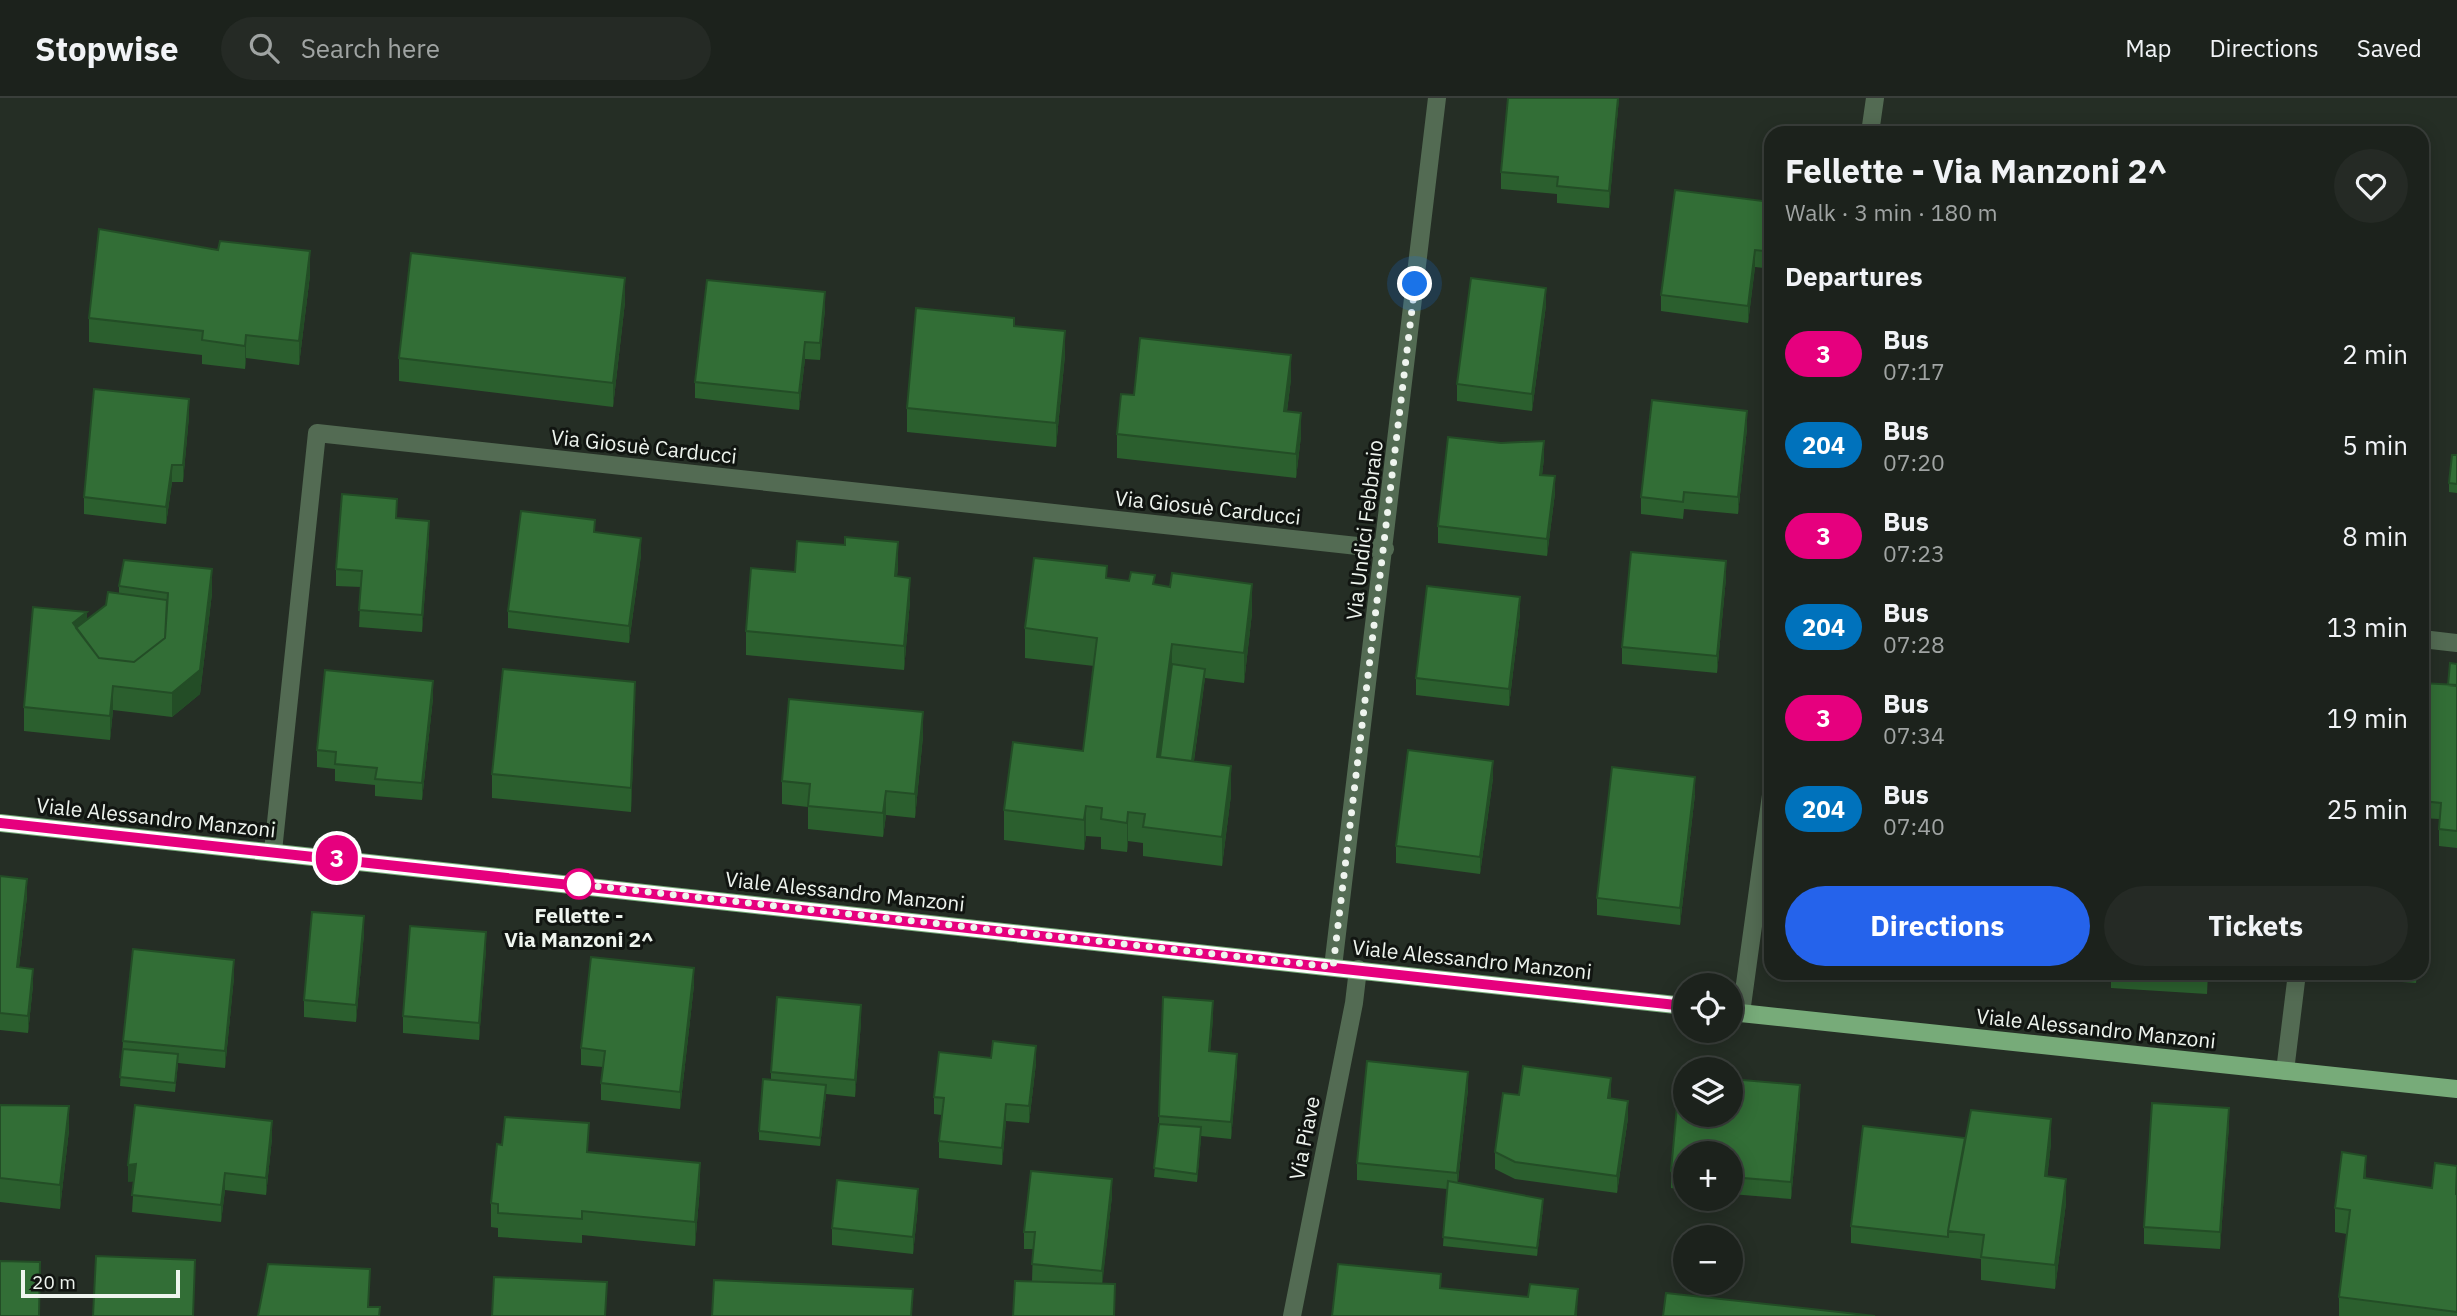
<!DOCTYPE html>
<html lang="en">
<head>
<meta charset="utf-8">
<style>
	body { margin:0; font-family:"IBM Plex Sans",sans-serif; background:#252a25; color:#f1f3f6; height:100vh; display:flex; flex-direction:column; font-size:26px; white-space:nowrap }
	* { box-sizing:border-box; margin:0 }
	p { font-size:23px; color:#a0a4a3 }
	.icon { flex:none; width:38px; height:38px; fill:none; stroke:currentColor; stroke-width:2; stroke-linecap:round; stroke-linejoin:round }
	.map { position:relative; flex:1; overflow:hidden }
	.panel { position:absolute; left:1764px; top:28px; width:665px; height:854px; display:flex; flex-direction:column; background:#1c221c; border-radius:21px; box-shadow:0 4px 18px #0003,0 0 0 2px #3a3f3b }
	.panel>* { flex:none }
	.badge { padding:0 14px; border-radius:23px; font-size:24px; line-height:46px }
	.controls { position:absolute; left:1673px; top:875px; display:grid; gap:14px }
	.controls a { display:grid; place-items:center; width:70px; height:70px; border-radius:50%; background:#1c221c; box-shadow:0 4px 18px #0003,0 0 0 2px #3a3f3b; font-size:35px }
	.scale { position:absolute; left:21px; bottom:18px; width:159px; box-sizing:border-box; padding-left:7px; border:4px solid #eef4ee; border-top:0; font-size:19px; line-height:24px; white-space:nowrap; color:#eef4ee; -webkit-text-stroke:5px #111511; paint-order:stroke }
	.you { position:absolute; width:35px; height:35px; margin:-18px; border:5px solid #fff; border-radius:50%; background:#1a73e8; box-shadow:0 0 0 10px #1a73e833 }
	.map>.badge { position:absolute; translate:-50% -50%; box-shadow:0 0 0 4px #fff }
	h2 { padding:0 21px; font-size:26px; line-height:63px }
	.round { display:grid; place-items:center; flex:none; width:74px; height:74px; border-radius:37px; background:#252a25 }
	.summary { display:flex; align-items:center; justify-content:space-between; height:119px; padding:0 21px }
	h1 { font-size:33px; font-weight:800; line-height:52px }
	.primary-button { display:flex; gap:14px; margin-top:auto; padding:14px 21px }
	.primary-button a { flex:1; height:80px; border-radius:42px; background:#2563eb; color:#fff; font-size:28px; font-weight:800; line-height:80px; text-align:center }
	.primary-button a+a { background:#252a25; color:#f1f3f6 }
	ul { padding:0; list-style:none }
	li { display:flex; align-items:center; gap:21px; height:91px; padding:0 21px }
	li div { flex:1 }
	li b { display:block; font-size:26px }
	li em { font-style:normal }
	li .badge { min-width:77px; font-weight:700; text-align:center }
	header { display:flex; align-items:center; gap:42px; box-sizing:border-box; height:98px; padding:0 35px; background:#1c221c; border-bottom:2px solid #3a3f3b }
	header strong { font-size:33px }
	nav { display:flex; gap:38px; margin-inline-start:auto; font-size:24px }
	.search { width:490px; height:63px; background:#252a25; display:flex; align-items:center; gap:18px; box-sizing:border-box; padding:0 24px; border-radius:38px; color:#a0a4a3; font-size:26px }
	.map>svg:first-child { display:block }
</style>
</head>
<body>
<header>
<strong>Stopwise</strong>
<div class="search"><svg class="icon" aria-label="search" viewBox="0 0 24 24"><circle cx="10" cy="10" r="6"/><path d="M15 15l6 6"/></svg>Search here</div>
<nav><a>Map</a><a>Directions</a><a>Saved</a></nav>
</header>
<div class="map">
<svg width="2457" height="1218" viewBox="0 0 2457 1218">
	<rect width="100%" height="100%" fill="#252e25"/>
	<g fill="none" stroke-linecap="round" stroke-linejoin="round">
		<path stroke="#536b53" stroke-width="18" d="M1870 35 1875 0
			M2422 541 2457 545
			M273 753 317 335 1385 451
			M1333 869 1437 0
			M1741 915 1771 697
			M2285 973 2297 875
			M1292 1218 1354 905 1358 871"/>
		<path stroke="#77ab79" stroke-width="18" d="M0 725 1685 908
			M1731 914 2457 991"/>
	</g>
	<path fill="#2b5f2e" d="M1619 0 1609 110 1557 105V96L1501 91V74Z
		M1771 121 1764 170 1755 169 1748 225 1661 213V197Z
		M310 177 299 267 246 260 245 271 202 266V257L89 244V220Z
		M625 204 613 309 399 283V260Z
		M1546 207 1532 313 1457 303V286Z
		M825 211 820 262 805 261 799 312 695 300V284Z
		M1014 228 1065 257 1056 349 907 334V310Z
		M1291 281 1287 313 1301 338 1296 380 1117 360V336L1134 297Z
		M189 318 183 384H172L166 426 84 416V399Z
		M1747 330 1738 416 1684 411 1683 421 1641 416V399Z
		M2457 357V395L2449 394V385Z
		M1544 360 1542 377 1555 395 1547 458 1438 445V428Z
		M397 420 429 440 422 534 359 529 361 489 336 488V471Z
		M595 434 641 457 629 545 508 530V513Z
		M898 468 897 478 910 503 904 572 746 557V533L795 474Z
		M1107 480 1155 487 1252 515 1244 585 1205 580 1194 663 1231 697 1222 768 1143 758V745L1128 743 1127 754 1101 751V739L1086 738 1084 752 1004 742V712L1083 653 1094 568 1025 560V530Z
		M1726 480 1717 575 1622 566V549Z
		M119 488 212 495 200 596 172 619 113 612 110 642 24 633V609L87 521 106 507 119 495Z
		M1520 516 1509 608 1416 597V580Z
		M2457 566V750L2439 748V721L2422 720V585L2448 587Z
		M433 600 422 702 375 698V687L335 683V671L317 669V652Z
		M635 608 631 714 492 700V676Z
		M923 638 915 720 886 717 883 739 808 731V709L782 706V683Z
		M1493 680 1480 776 1396 765V748Z
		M1695 696 1680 827 1597 817V800Z
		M0 778 27 798 19 869 33 887 28 935 0 932Z
		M364 835 356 924 304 919V902Z
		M486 851 479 942 403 935V918Z
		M1997 875H2029V878Z
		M2111 875H2208L2207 896 2111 890Z
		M2317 875H2417L2416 885 2317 878Z
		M234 879 225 970 178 965 175 994 120 988 123 943Z
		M694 887 680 1011 601 1002V985L603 969 581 967V950Z
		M1163 899 1213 920 1210 954 1237 973 1231 1041 1201 1038 1197 1084 1154 1079 1159 1026Z
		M861 924 855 999 826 996 820 1048 759 1042V1033L771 981V974Z
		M1036 965 1029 1025 1006 1023 1002 1067 939 1060V1043L942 1017 934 1016V999Z
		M1680 976 1685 977V1017H1731V981L1800 987V1004L1791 1101 1731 1096V1055H1685V1092L1671 1090V1073Z
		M1468 991 1458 1084 1543 1110 1537 1158 1443 1148 1447 1091 1357 1082V1065Z
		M1519 997H1611L1610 1001 1628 1020 1617 1095 1515 1081 1495 1071V1054Z
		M0 1007 69 1032 60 1111 0 1104Z
		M2229 1027 2220 1151 2144 1146V1129Z
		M272 1040 266 1097 225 1092 221 1124 132 1114 134 1083 128 1084Z
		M1965 1040 2051 1045 2047 1079 2066 1105 2055 1191 1981 1182V1161L1851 1145V1128Z
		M502 1047 588 1054 700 1089 695 1148 582 1137V1145L498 1139V1130L491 1129V1105Z
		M2457 1068V1218H2339V1199L2347 1136 2335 1134V1110L2366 1081 2432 1090Z
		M1112 1098 1102 1185 1115 1186V1218H1013L1032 1183 1033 1151H1024V1134Z
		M918 1108 913 1156 832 1147V1130Z"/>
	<path fill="#234d26" d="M1618 0H1619L1609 110V93Z
		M1771 104V121L1764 170V153Z
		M1755 152V169L1748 225V208Z
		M310 153V177L299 267V243Z
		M625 180V204L613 309V285Z
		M1546 190V207L1532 313V296Z
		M825 194V211L820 262V245Z
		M1065 233V257L1056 349V325Z
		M246 237V260L245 271V248Z
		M805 244V261L799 312V295Z
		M1291 257V281L1284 337V313Z
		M189 301V318L183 384V367Z
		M1747 313V330L1738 416V399Z
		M1301 315V338L1296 380V356Z
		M1544 343V360L1540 394V377Z
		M172 367V384L166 426V409Z
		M1555 378V395L1547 458V441Z
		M429 423V440L422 534V517Z
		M2425 433V450L2422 492V475Z
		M641 440V457L629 545V528Z
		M898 444V468L895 502V478Z
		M1726 463V480L1717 575V558Z
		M212 471V495L200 596 172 619V595Z
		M910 480V503L904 572V548Z
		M1252 486V515L1244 585V555Z
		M1520 499V516L1509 608V591Z
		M87 514V538L81 543 73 525Z
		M1172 546V575L1158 679 1157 659Z
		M1205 571V579L1190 692V683Z
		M433 583V600L422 702V685Z
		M635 584V608L631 714V690Z
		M113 588V612L110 642V618Z
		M923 614V638L915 720V696Z
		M1493 663V680L1480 776V759Z
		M1231 668V697L1222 768V739Z
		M1695 679V696L1680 827V810Z
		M886 693V717L883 739V715Z
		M1086 708V738L1084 752V722Z
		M1128 714V743L1127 754V725Z
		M27 781V798L17 886V869Z
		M364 818V835L356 924V907Z
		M486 834V851L479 942V925Z
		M234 862V879L225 970V953Z
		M694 870V887L680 1011V994Z
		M33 871V887L28 935V918Z
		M1213 903V920L1209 970V953Z
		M861 907V924L855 999V982Z
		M1036 948V965L1029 1025V1008Z
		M1237 956V973L1231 1041V1024Z
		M1468 974V991L1457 1092V1075Z
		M1611 980V997L1608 1017V1000Z
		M826 987V996L820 1048V1040Z
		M1800 987V1004L1791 1101V1084Z
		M1628 1003V1020L1617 1095V1078Z
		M1006 1006V1023L1002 1067V1050Z
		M69 1008V1032L60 1111V1087Z
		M2229 1010V1027L2220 1151V1134Z
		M2051 1021V1045L2045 1102V1078Z
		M272 1023V1040L266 1097V1080Z
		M1201 1029V1038L1197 1084V1076Z
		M2366 1058V1081L2364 1080Z
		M700 1065V1089L695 1148V1124Z
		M136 1066V1083L128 1084V1067Z
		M225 1075V1092L221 1124V1107Z
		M1112 1081V1098L1102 1190V1173Z
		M2066 1081V1105L2055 1191V1167Z
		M918 1091V1108L913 1156V1139Z
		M1543 1101V1110L1537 1158V1150Z
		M1578 1191 1577 1218H1575Z"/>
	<path fill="#326e36" stroke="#234d26" stroke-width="2" d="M1508 0H1618L1609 93 1557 88 1558 79 1501 74Z
		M1675 92 1771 104 1764 153 1755 152 1748 208 1661 197Z
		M99 131 218 152 220 143 310 153 299 243 246 237 245 248 202 242 203 233 89 220Z
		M411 155 625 180 613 285 399 260Z
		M1471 180 1546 190 1532 296 1457 286Z
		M707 182 825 194 820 245 805 244 799 295 695 284Z
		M916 210 1014 220V228L1065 233 1056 325 907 310Z
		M1140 240 1291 257 1284 313 1301 315 1296 356 1117 336 1121 296 1134 297Z
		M94 291 189 301 183 367H172L166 409 84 399Z
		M1652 302 1747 313 1738 399 1684 394 1683 404 1641 399Z
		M1448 339 1501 345 1544 343 1540 377 1555 378 1547 441 1438 428Z
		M2452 357H2457V386L2449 385Z
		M342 396 397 401 396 420 429 423 422 517 359 512 362 473 336 471Z
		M521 413 595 422 594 434 641 440 629 528 508 513Z
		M2422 433H2425L2422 475Z
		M845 439 898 444 895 478 910 480 904 548 746 533 751 470 795 474 797 443 845 447Z
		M1631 454 1726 463 1717 558 1622 549Z
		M1034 460 1107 468 1106 480 1129 483 1131 474 1155 477 1153 486 1170 489 1172 475 1252 486 1244 555 1172 546 1157 659 1231 668 1222 739 1143 729 1145 716 1128 714 1127 725 1101 721 1102 710 1086 708 1084 722 1004 712 1013 644 1083 653 1097 540 1025 530Z
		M124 462 212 471 200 572 172 595 113 588 110 618 24 609 33 509 87 514 73 525 99 560 134 564 165 540 168 495 119 488Z
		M1427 488 1520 499 1509 591 1416 580Z
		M108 494 167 502 165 540 134 564 99 560 76 530 106 507Z
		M2450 565 2457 566V588L2448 587Z
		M1172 566 1205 571 1192 663 1160 659Z
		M503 571 635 584 631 690 492 676Z
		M325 572 433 583 422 685 375 681 377 670 335 666 336 654 317 652Z
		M2422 585 2457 587V733L2439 731 2441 705 2422 703Z
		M789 601 923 614 915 696 886 693 883 715 808 708 810 686 782 683Z
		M1408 652 1493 663 1480 759 1396 748Z
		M1612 669 1695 679 1680 810 1597 800Z
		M0 778 27 781 17 869 33 871 28 918 0 915Z
		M312 814 364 818 356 907 304 902Z
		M410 828 486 834 479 925 403 918Z
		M133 851 234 862 225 953 123 943Z
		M591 859 694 870 680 994 601 985 605 953 581 950Z
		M2147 875H2207V879Z
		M777 899 861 907 855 982 771 974Z
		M1163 899 1213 903 1209 953 1237 956 1231 1024 1159 1018Z
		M993 943 1036 948 1029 1008 1006 1006 1002 1050 939 1043 944 1000 934 999 939 954 991 960Z
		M123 951 178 956 175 985 120 979Z
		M1367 963 1468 974 1457 1075 1357 1065Z
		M1523 968 1611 980 1608 1000 1628 1003 1617 1078 1515 1064 1495 1054 1503 995 1519 997Z
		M1680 976 1685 977V1017H1731V981L1800 987 1791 1084 1731 1079V1055H1685V1075L1671 1073Z
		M763 981 826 987 820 1040 759 1033Z
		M2152 1005 2229 1010 2220 1134 2144 1129Z
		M0 1007 69 1008 60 1087 0 1080Z
		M135 1007 272 1023 266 1080 225 1075 221 1107 132 1097 136 1066 128 1067Z
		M1971 1012 2051 1021 2045 1078 2066 1081 2055 1167 1981 1159 1984 1137 1948 1133Z
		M505 1019 589 1025 587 1054 700 1065 695 1124 582 1113V1121L498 1115V1106L491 1105 497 1046 502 1047Z
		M1159 1026 1201 1029 1197 1076 1154 1070Z
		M1863 1028 1965 1040 1954 1099 1948 1133V1139L1851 1128Z
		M2342 1054 2366 1058 2364 1080 2432 1090 2435 1065 2457 1068 2456 1096H2457V1214L2339 1199 2350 1112 2335 1110Z
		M1031 1073 1112 1081 1102 1173 1032 1166 1035 1134H1024Z
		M837 1082 918 1091 913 1139 832 1130Z
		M1448 1083 1543 1101 1537 1150 1443 1139Z
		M96 1158 195 1162 193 1218H93Z
		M0 1163 40 1164 39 1218H0Z
		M268 1166 370 1171 368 1209H380L379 1218H258Z
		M1338 1166 1441 1176 1440 1190 1528 1199 1530 1186 1578 1191 1575 1218H1332Z
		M494 1179 607 1184 605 1218H492Z
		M714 1182 913 1191 911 1218H712Z
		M1015 1183 1115 1186 1114 1218H1013Z
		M1666 1195 1875 1218H1663Z"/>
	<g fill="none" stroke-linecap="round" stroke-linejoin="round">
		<defs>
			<path id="line" d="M0 725 1685 908"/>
		</defs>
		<use href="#line" stroke="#fff" stroke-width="16"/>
		<use href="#line" stroke="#e6007e" stroke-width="10"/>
		<path stroke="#eef4ee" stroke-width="7" stroke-dasharray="0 12.6" d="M579 786H576L1333 869 1415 186"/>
	</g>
	<circle fill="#fff" stroke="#e6007e" stroke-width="3.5" cx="579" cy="786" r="14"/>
	<g text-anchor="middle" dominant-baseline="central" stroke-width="6" stroke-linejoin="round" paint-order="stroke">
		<g font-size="21" fill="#eef4ee" stroke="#111511">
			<text transform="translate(644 348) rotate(6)">Via Giosuè Carducci</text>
			<text transform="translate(1208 409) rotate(6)">Via Giosuè Carducci</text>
			<text transform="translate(1364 432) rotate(-83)">Via Undici Febbraio</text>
			<text transform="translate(156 719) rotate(6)">Viale Alessandro Manzoni</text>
			<text transform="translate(845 793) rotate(6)">Viale Alessandro Manzoni</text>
			<text transform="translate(1472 861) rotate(6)">Viale Alessandro Manzoni</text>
			<text transform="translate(2096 930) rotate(6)">Viale Alessandro Manzoni</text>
			<text transform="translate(1304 1040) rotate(-79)">Via Piave</text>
		</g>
		<g font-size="21" font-weight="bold" fill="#eef4ee" stroke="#111511">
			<text x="579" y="817">Fellette -<tspan x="579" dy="24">Via Manzoni 2^</tspan></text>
		</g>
	</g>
</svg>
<div class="controls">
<a><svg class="icon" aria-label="locate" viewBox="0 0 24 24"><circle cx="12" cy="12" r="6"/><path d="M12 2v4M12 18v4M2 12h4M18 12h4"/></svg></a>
<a><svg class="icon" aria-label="layers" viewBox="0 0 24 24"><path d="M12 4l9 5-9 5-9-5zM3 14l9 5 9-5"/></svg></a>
<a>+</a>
<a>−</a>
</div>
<div class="scale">20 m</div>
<div class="you" style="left:1415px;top:186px"></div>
<b class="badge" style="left:337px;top:760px;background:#e6007e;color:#fff">3</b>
<section class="panel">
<div class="summary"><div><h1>Fellette - Via Manzoni 2^</h1><p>Walk · 3 min · 180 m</p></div><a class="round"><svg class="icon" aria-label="heart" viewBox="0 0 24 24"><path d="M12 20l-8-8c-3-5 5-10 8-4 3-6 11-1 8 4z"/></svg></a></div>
<h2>Departures</h2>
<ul>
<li><span class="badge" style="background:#e6007e;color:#fff">3</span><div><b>Bus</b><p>07:17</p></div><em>2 min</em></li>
<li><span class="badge" style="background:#0072bc;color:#fff">204</span><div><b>Bus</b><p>07:20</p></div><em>5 min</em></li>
<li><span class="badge" style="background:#e6007e;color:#fff">3</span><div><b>Bus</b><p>07:23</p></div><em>8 min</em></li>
<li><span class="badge" style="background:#0072bc;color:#fff">204</span><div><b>Bus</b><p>07:28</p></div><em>13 min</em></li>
<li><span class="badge" style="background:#e6007e;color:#fff">3</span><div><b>Bus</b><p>07:34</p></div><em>19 min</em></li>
<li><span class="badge" style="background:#0072bc;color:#fff">204</span><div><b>Bus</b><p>07:40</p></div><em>25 min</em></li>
</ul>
<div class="primary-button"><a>Directions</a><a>Tickets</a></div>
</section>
</div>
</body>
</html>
